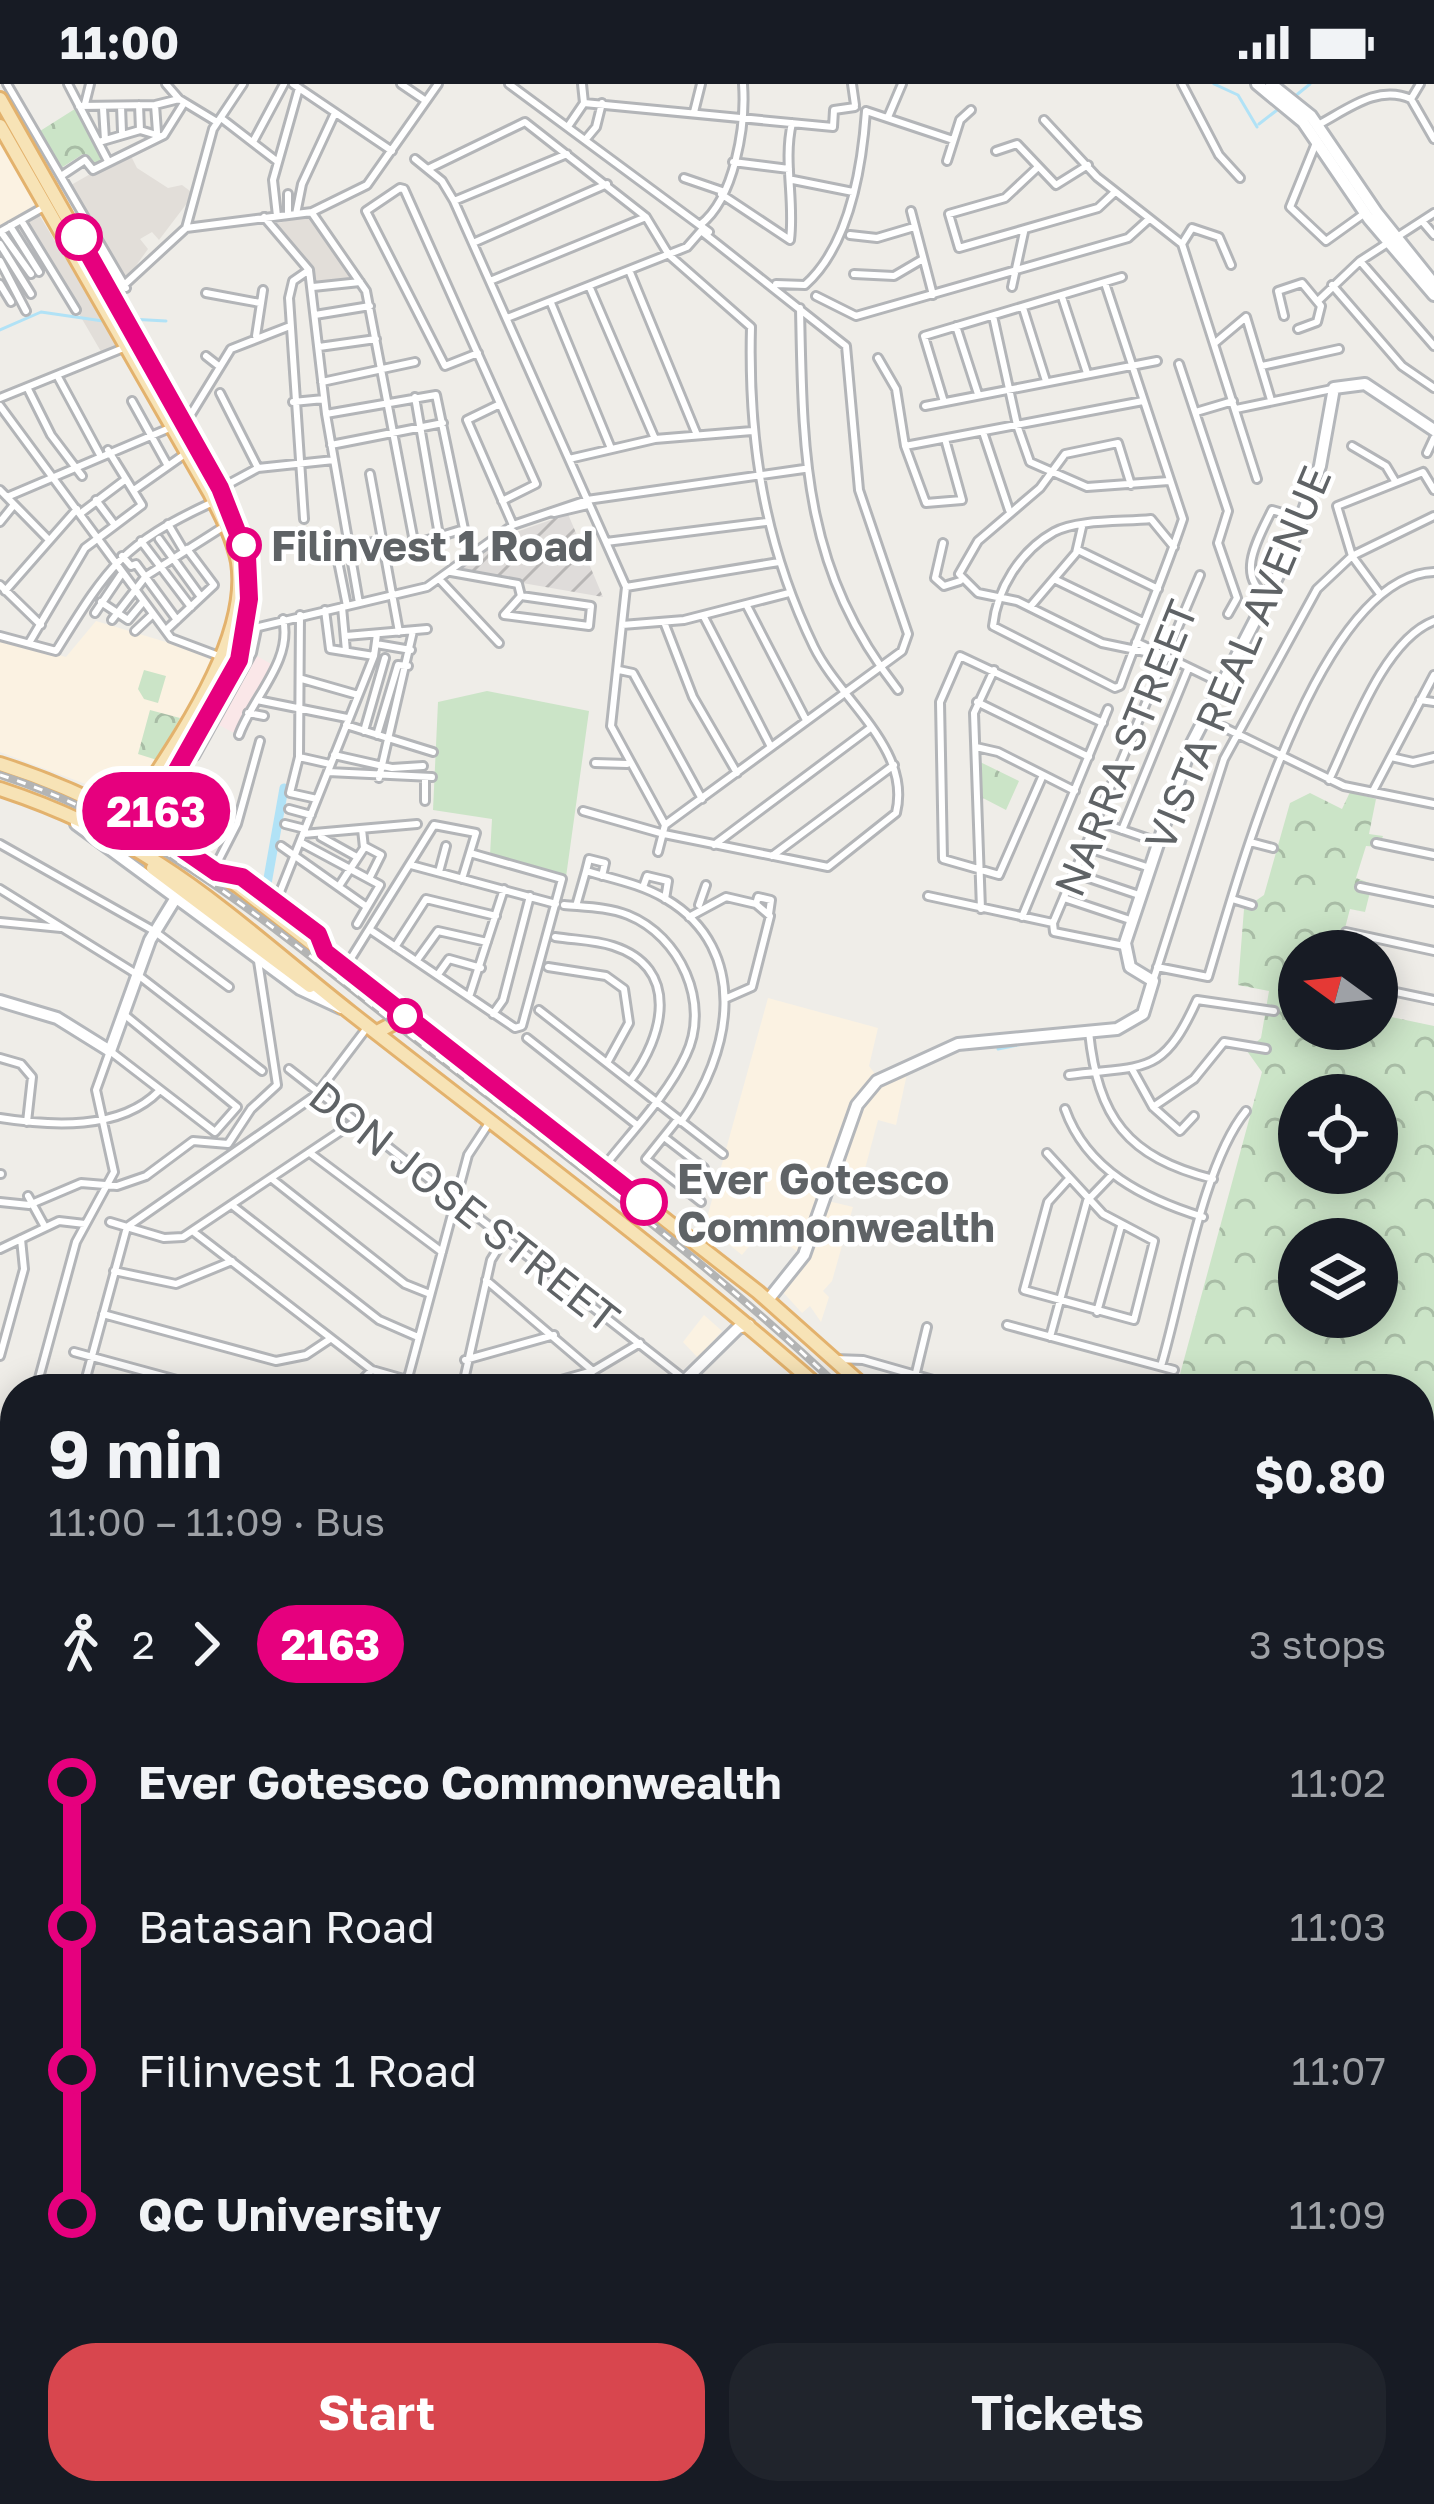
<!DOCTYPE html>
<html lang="en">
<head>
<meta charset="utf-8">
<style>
	body { margin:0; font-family:"Golos Text",sans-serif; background:#20242c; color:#f1f3f6; height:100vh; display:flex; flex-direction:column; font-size:45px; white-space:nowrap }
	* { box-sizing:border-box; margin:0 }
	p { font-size:39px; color:#9ea1a6 }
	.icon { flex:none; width:66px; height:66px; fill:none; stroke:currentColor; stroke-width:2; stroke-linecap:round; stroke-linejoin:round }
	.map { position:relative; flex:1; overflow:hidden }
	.panel { position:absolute; left:0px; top:1290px; width:1434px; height:1131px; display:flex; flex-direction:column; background:#171b24; border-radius:48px 48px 0 0; box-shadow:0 6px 30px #0003 }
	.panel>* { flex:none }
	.badge { padding:0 24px; border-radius:39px; font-size:42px; line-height:78px }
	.needle { width:78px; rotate:285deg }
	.fabs { position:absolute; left:1278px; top:846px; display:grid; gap:24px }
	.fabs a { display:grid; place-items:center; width:120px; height:120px; border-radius:50%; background:#171b24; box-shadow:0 6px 30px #0003; font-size:60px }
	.map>.badge { position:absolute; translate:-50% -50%; box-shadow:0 0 0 6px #fff }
	.legs { display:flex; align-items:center; gap:18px; height:132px; padding:0 48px; font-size:39px }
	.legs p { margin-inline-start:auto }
	.summary { display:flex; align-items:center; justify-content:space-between; height:204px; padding:0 48px }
	h1 { font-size:66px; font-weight:700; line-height:90px }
	.primary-button { display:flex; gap:24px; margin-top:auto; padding:24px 48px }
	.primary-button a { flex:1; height:138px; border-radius:48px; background:#d8464e; color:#fff; font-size:48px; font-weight:700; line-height:138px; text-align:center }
	.primary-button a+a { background:#20242c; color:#f1f3f6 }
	ul { padding:0 48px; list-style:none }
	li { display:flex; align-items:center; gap:42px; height:144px; font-size:45px }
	li i { display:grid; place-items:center; width:18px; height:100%; margin:0 15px; background:currentColor }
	li i::after { content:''; width:30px; height:30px; margin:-15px; border:9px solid; border-radius:50%; background:#171b24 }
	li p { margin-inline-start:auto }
	li:first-child i { background:linear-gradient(#0000 50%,currentColor 0) }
	li:last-child i { background:linear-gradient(currentColor 50%,#0000 0) }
	.status { display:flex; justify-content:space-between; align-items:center; height:84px; padding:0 60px; background:#171b24; direction:ltr }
	.status svg { height:33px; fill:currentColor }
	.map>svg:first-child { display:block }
</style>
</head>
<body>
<div class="status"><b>11:00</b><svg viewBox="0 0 49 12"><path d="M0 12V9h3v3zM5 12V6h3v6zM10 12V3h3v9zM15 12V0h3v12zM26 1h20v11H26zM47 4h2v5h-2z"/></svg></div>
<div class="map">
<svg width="1434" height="2420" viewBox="0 0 1434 2420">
	<defs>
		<pattern id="industrial-furrows" width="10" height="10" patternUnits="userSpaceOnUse" patternTransform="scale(3)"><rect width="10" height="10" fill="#dfdcda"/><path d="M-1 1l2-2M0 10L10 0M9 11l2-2" fill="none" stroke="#b8b6b5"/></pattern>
		<pattern id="forest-crowns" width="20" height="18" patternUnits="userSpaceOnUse" patternTransform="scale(3)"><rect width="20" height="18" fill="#cbe4c7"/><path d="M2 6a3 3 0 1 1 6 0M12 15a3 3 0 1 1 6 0" fill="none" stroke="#a8bca5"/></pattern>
	</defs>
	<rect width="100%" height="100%" fill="#efede8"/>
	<path fill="#fbf2e2" d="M0 53 40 122 0 144Z
		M96 537 216 573 137 710 123 714 0 668V555L66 573Z
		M768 914 878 944 869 982 875 990 852 1015 799 1169 765 1143 742 1171 705 1141Z
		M908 985 896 1041 878 1036 858 1111 834 1104 863 1020 875 1003Z
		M828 1117 853 1123 832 1197 823 1207 829 1213 821 1238 810 1222 802 1229 781 1206 811 1168Z
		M704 1231 722 1247 698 1274 683 1258Z
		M1419 2014 1434 2054V2071L1419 2077Z
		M1434 2137V2187L1419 2192V2142Z
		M1419 2404 1424 2420H1380L1383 2406Z"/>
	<path fill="url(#industrial-furrows)" d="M568 430 603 513 458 488 507 451Z
		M1123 2406H1249L1238 2410 1236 2420H1176Z"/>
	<path fill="#e2ded9" d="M129 68 137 84 168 104 182 101 194 110 159 156 152 148 140 155 148 165 125 197 71 101Z
		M38 129 118 262 103 271 25 137Z
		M311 129 357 195 314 200 310 182 273 141Z"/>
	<path fill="#fae7e8" d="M255 571 273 581 236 650 217 640Z"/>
	<path fill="#cbe4c7" d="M144 586 166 592 158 619 144 615 138 605Z
		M487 607 589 627 566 793 490 771 492 735 433 726 438 618Z"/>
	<path fill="url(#forest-crowns)" fill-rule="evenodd" d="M78 23 106 75 92 84 83 70 61 84 40 47Z
		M150 626 180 634 157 676 138 670Z
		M976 676 1019 697 1006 726 979 712Z
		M1350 708 1376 715 1369 750 1383 752 1379 763 1366 762 1356 794 1372 800 1365 828 1350 825 1339 867H1299V945H1377V930L1434 942V1375L1419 1372V1305H1176L1262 988 1247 967 1261 954 1269 907 1238 901 1244 825 1264 811 1290 719 1310 709 1342 725ZM1299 1011H1377V1089H1299ZM1299 1155H1377V1233H1299Z"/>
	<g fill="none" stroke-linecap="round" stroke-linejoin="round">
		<path stroke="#b1e2f6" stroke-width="3" d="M1214 0 1238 11 1257 43
			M1294 13 1310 0
			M1259 40 1281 23
			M130 235 166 237
			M0 246 41 228 103 237
			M998 965 1032 958
			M0 2183 15 2139
			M1064 2406 1067 2420"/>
		<path stroke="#b1e2f6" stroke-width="9" d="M267 800 284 704"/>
		<path stroke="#cbcac8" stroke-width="12" stroke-dasharray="12 6" stroke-linecap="butt" d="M141 770 137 745 153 711"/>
		<defs>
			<path id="street" d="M7 0 126 204
				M68 0 108 77
				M166 0 179 15 217 38
				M293 0 392 67
				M401 0 426 17
				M509 0 709 148
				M582 0 584 19
				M852 0 855 21
				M1182 0 1219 71 1240 94
				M1420 0 1411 15 1434 55
				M584 19 833 43 834 26 855 23
				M85 20 90 0
				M139 21 140 46
				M155 21 157 48
				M79 22 155 21 179 15
				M121 22 122 48
				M103 24 105 56
				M866 27 953 56
				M694 28 701 0
				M888 33 902 0
				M221 34 278 78
				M1044 36 1097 93 1182 160
				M569 41 584 19
				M1316 42C1347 26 1377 0 1411 15
				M586 55 596 43 602 19
				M254 56 284 0
				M99 58 140 46 160 52
				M1316 59 1290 123 1326 157 1365 129
				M996 67 1017 60 1056 101 1088 81
				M415 75 442 97 454 117 626 503 611 642 665 741 658 768
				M947 77 960 36 971 26
				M733 78 789 85
				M1038 83 1005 114 949 130 959 164 1098 124 1115 108
				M428 85 525 38 646 133 669 171 751 243C748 357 764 460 814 563 840 616 912 665 896 729L828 783 664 750 583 727
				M61 92 85 76 93 86 164 51 184 19
				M684 94 722 107
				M793 96 853 108
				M721 110 790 156C795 116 783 78 792 39
				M454 117 567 70
				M911 127 933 211
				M312 129 366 207 415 463
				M296 130 302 100 335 29
				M288 131V110
				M277 132 273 96 299 4
				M264 133 309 186 326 330 359 519
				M21 136 76 226
				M1422 137 1434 151
				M700 141C735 114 746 41 743 0
				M10 142 39 188
				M186 144 213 45 243 0
				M0 148 44 123
				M1 148 31 190
				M850 151 877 154 914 143
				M473 159 607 100
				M0 160 31 210
				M1182 160 1257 395
				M1182 160 1192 144 1219 153 1231 181
				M0 177 26 227
				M1360 177 1434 262
				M629 186 697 351
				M854 190 894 192 923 175
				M490 197 646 133
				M1105 199 1183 435C1164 492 1140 546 1120 602L1115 604 993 542C997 505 1020 467 1054 448 1078 435 1124 438 1151 435L1174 463
				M0 200 11 218
				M776 200 805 201C850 161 862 83 866 27
				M1332 201 1402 282 1434 304
				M313 203 360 198
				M1012 203 1024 148
				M590 204 655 355
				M206 209 260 219
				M816 212 856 232 1128 154 1149 135
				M1062 213 1087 289
				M110 214 186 144 312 128 367 101 438 0
				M1319 216 1360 177 1434 129
				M551 219 610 362
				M800 224C803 369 802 484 898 606
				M1023 224 1046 297
				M315 231 370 222
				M993 232 1017 341 1030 378 1087 403 1169 397
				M1284 232 1278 207 1302 199 1321 222 1317 238 1298 245
				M507 234 687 163 701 147 846 262 859 406 908 550 902 567 665 741
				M956 242 978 310
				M256 252 263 206
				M1215 259 1246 233 1271 316
				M319 263 376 255
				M478 269 445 282 366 127 400 104 404 105 536 400 502 417
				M206 272 220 283
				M878 274 896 305 905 362 926 419 962 416 945 355
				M1179 280 1228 427 1218 459 1237 514 1228 530
				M1262 282 1339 265
				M58 293 99 369
				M322 298 415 278
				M28 305 51 351 82 392
				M220 309 258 384
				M415 313 440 457
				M0 314 126 263
				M132 317 168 382
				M293 318 324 315
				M944 318 924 252 1122 193
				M500 320 467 336 513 441
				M0 322 171 554 219 572
				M925 322 1157 277
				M1236 325 1332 305
				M1196 328 1233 317
				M326 330 436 311 464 445 385 469
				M185 340 231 265 290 242
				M983 348 1009 426
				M331 361 443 339
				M905 362 1143 317
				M1352 362 1386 382 1395 397
				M1427 369 1434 354
				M569 375 655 355 752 347
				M370 390 399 548
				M1131 401 1118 359 1065 370 1040 404 978 457 959 490 978 509 1017 517 1102 559 1160 571
				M223 403 258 384 334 376
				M0 406 49 456
				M134 406 185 370
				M7 413 172 343
				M96 416 114 440
				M81 429 126 395
				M554 429 588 421
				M304 435 289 214 293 197 309 186
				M0 438 13 422
				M168 440 184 467
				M159 455 201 513
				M141 457 191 523
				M606 458 766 438
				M943 459 935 494 944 502 960 497
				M1078 466 1158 505
				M336 467 347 522
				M122 472 131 482 136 480 177 536
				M304 474 381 456
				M451 488 518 500 521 512 591 522 589 542 504 531 521 512
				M1054 495 1143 538
				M440 496 499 559
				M0 501 41 541
				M626 503 779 478
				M5 507 77 425
				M1380 510 1352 472 1337 422 1423 388 1434 406
				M1268 512C1234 493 1259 453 1272 426L1300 434
				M101 518 128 536 143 518
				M747 522 806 636
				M342 523 346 567
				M1030 523 1076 469 1082 443
				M325 526 330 565 374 572
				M95 529 122 489
				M300 531 299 673 290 709 317 715
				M704 533 771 663
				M112 536 146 492 223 443
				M664 538 693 613 737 689
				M622 541 684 536 789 509
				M166 546 214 501 187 465
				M246 546 427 503 513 441 587 416 804 385
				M135 547 153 530
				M0 552 56 567C107 485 120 461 211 419
				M346 552 427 545
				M1136 558 1221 599
				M29 559 85 464 142 421 108 366
				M376 560 411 566
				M619 586 633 589 702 715
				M302 595 358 611
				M257 616 347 634
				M1420 616 1434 618
				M977 618 1089 673
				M248 629 264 632
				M346 641 433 668
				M1223 643 1344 702 1434 720
				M364 647 385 574
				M239 651C252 614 293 577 283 535
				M377 651 398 581 408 582
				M976 663 998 668 1075 707
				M334 671 392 684 423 682
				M195 672 252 569 257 545
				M299 673 330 680
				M1391 673 1413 678 1434 673
				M595 679 627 680
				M328 688 432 693
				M1043 691 999 791 943 775 940 618 960 572 1103 639
				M379 694 413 547
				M1329 696C1352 648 1384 556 1434 537
				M1373 707 1434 591
				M425 717V693
				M289 725 311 731
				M1096 737 1158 758
				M285 740 305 745
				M1122 746 1188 585
				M303 750 417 740
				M321 753 357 773
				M300 758 380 801 357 840
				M1250 758 1273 764
				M1376 759 1434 771
				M0 760 154 847 229 903
				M714 761 869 645
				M281 762 367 823
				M364 762 381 771 369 795
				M1085 763 1150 784
				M772 772 894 681
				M411 781 556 820
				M214 785 237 740 260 657
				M586 787 589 775 605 779 602 792
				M439 788 446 762
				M1074 789 1139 811
				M339 802 364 764 362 745
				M643 803 647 792 668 797 665 815
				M1360 803 1434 818
				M0 805 138 891 262 987
				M928 812 1053 839 1054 848 1124 862
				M1064 814 1133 837
				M1232 815 1252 821
				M756 820 758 813 771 816 769 830
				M564 821C585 823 608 823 628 831 680 852 711 919 686 971 667 1012 631 1048 603 1084
				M699 821 706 801
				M576 822 586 787C613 795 641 800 666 815 752 866 731 971 681 1038
				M981 825 974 629 994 586
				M272 828 374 572 377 550
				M689 833 726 813 756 820 770 832 752 903 727 914
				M1022 833 1108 625
				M0 838 61 844
				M1053 839 1200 491
				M372 847 515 944 522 942 562 795 470 769
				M1346 848 1434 867
				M555 853C574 856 595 856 613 862 681 884 664 952 630 997
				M395 863 426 815 496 832
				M417 876 438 847 487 858
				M548 883 606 892 624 905 629 939 607 979
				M1157 883 1208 893C1237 798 1317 492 1434 488
				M345 884 434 741 476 749 462 795
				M439 889 449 875 481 884
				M1153 897 1224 675 1317 505 1352 472 1434 432
				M1377 904 1434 916
				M469 913 504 805
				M539 926 723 1070
				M493 930 503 916 530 812
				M1089 948C1098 1034 1127 1073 1213 1095
				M527 954 637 1041
				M0 974 21 980 32 993 27 1038
				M289 985 697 1305
				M1132 985 1153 1023 1180 1047 1194 1032
				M1069 991C1146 981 1162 993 1197 916L1274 927
				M1153 1023 1194 995 1224 958 1266 965
				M1065 1025C1087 1087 1145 1115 1203 1133
				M0 1034C50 1042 120 1047 159 1007
				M678 1035 646 1075 701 1118
				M664 1053 704 1084 688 1109
				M310 1069 442 1168
				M1047 1069 1103 1130 1154 1157 1134 1236 1024 1206 1048 1118 1067 1097
				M0 1090H1
				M272 1095 405 1200 430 1210
				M28 1112 45 1143
				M0 1118 29 1121 81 1099 117 1102 146 1092 193 1057 228 1060 251 1025 277 1001 258 877
				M233 1122 379 1236 418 1253
				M110 1138 164 1154 183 1153 356 1037
				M195 1149 372 1286 407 1296
				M0 1165 59 1137 85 1140
				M114 1187 176 1200 232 1177
				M486 1196 593 1287
				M1097 1228 1121 1142
				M103 1230 276 1277 306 1271 330 1255
				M1007 1241 1174 1286
				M1050 1253 1087 1117 1112 1091
				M74 1268 210 1305
				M0 1272 24 1185 21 1155
				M835 1275 863 1276 965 1305
				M465 1276 554 1251
				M1161 1282C1182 1212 1202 1081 1246 1027
				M36 1305 76 1158 114 1088 96 1006 110 967 215 1048 237 1023 125 931
				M83 1305 127 1143 316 1011 366 945
				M353 1305 372 1286
				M405 1305 468 1071 491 1036
				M462 1305 491 1176 506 1152
				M529 1305 593 1287 640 1259
				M912 1305 927 1243
				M0 1395 15 1377
				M1419 1397 1434 1401
				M0 1424 12 1433
				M1419 1452 1434 1456
				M0 1492 11 1499
				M0 1497 15 1501
				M1419 1516 1434 1459
				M1419 1553 1434 1558
				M1419 1627 1434 1586
				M0 1641 15 1585
				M1419 1657 1434 1661
				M0 1753 15 1757
				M0 1813 15 1817
				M1419 1982 1434 1977
				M1419 2009 1434 2048
				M0 2014 15 2019
				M0 2059 15 2065
				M1419 2105H1434
				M0 2146 15 2093
				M0 2210 15 2215
				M0 2246 15 2250
				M1419 2253 1434 2248
				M0 2289 15 2286
				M0 2340 15 2345
				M0 2374 15 2379
				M0 2406 52 2420
				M944 2406 946 2410
				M1085 2406 1107 2412V2420
				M1190 2406 1201 2420
				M736 2407 758 2420
				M526 2414 549 2420
				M77 2420 80 2406
				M114 2420 118 2406
				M158 2420 161 2406
				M206 2420 210 2406
				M254 2420 258 2406
				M303 2420 306 2406
				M351 2420 355 2406
				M399 2420 403 2406
				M443 2420 446 2406
				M483 2420 487 2406
				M589 2420 591 2406
				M626 2420 628 2406
				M645 2420 648 2406
				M689 2420 692 2414
				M727 2420 736 2406
				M855 2420 865 2406
				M956 2420 961 2406
				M1043 2420 1047 2406
				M1059 2420 1061 2412
				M1123 2420H1135
				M1260 2420 1264 2406
				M1322 2420 1325 2406
				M1352 2420 1356 2406"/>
			<path id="secondary" d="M1257 0 1303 38 1369 135 1434 211
				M1271 0 1311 32 1377 129 1434 200
				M76 740 300 905 341 924
				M222 788C256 795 312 835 325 868
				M0 917 57 934 110 967 150 856 177 812
				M768 1216 804 1171 857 1021 877 997 958 960 1117 945 1143 930 1153 897 1130 883 1125 859 1191 661 1286 476 1320 382 1334 304 1365 300 1434 346
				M676 1305 738 1244 749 1241
				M0 1712 15 1716
				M1419 1797 1434 1810
				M0 1879 15 1822
				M0 1977 15 1980
				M0 2086 15 2092
				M887 2406 911 2420"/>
			<path id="primary" d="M0 15 220 405C278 515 239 582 181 680 168 702 153 721 158 748
				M0 42 210 409C221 431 233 453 238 478 250 554 179 654 139 716L119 728
				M0 680C88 708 163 750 238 802L758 1208 867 1305
				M0 705C158 757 226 830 351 929 509 1053 670 1172 821 1305
				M153 711 228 577
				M153 784 310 902
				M377 948 394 939V923
				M1419 2258 1434 2301
				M1419 2349 1434 2393"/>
		</defs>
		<use href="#street" stroke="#b3b5b8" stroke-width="12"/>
		<use href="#secondary" stroke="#b4b7bb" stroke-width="16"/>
		<use href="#primary" stroke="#e3b26d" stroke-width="18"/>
		<use href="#street" stroke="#fff" stroke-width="6"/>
		<use href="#secondary" stroke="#fff" stroke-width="10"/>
		<use href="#primary" stroke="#f7e3b6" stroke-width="12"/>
		<defs>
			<path id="rail" d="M0 691C167 744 298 865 434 970 573 1078 714 1183 841 1305
				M1419 2306 1434 2349"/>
		</defs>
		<use href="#rail" stroke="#b3b4b4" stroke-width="8"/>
		<use href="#rail" stroke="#fff" stroke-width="3" stroke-dasharray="9" stroke-linecap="butt"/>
	</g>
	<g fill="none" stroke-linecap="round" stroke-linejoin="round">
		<defs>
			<path id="line-1" d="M79 153 220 404 247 473 249 515 239 576 159 718 158 748 216 788 242 793 318 850 325 868 644 1118"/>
		</defs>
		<use href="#line-1" stroke="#fff" stroke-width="27"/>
		<use href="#line-1" stroke="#e6007e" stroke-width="18"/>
	</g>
	<g fill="#fff" stroke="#e6007e" stroke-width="6">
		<circle cx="79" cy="153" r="21"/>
		<circle cx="244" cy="461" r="15"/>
		<circle cx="405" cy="932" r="15"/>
		<circle cx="644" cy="1118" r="21"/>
	</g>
	<g text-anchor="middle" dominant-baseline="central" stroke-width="9" stroke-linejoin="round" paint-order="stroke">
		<g font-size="42" font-weight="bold" fill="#5f6366" stroke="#fff" text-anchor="start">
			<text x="271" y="461">Filinvest 1 Road</text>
			<text x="677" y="1094">Ever Gotesco<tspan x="677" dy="48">Commonwealth</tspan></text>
		</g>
		<g font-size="42" fill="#5f6366" stroke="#fff">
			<text transform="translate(1237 574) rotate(-67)">VISTA REAL AVENUE</text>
			<text transform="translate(1125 664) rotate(-68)">NARRA STREET</text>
			<text transform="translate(465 1122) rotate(38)">DON JOSE STREET</text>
		</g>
	</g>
</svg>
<div class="fabs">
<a><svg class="needle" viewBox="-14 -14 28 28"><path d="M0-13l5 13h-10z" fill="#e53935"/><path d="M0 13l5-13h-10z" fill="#9ea1a6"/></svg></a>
<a><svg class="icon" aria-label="locate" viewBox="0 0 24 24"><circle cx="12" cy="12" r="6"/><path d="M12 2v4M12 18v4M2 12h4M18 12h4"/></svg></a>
<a><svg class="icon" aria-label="layers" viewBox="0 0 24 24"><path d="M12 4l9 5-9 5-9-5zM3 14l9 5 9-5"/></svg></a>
</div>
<b class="badge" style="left:156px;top:727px;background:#e6007e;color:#fff">2163</b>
<section class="panel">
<div class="summary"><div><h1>9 min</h1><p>11:00 – 11:09 · Bus</p></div><b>$0.80</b></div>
<div class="legs"><svg class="icon" aria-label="walk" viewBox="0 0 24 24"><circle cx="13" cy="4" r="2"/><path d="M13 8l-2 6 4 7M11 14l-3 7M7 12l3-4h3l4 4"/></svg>2<svg class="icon" aria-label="forward" viewBox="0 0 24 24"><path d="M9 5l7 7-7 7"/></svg><b class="badge" style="background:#e6007e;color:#fff">2163</b><p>3 stops</p></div>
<ul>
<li><i style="color:#e6007e"></i><b>Ever Gotesco Commonwealth</b><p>11:02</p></li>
<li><i style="color:#e6007e"></i><span>Batasan Road</span><p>11:03</p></li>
<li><i style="color:#e6007e"></i><span>Filinvest 1 Road</span><p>11:07</p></li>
<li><i style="color:#e6007e"></i><b>QC University</b><p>11:09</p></li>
</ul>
<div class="primary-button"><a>Start</a><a>Tickets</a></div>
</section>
</div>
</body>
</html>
